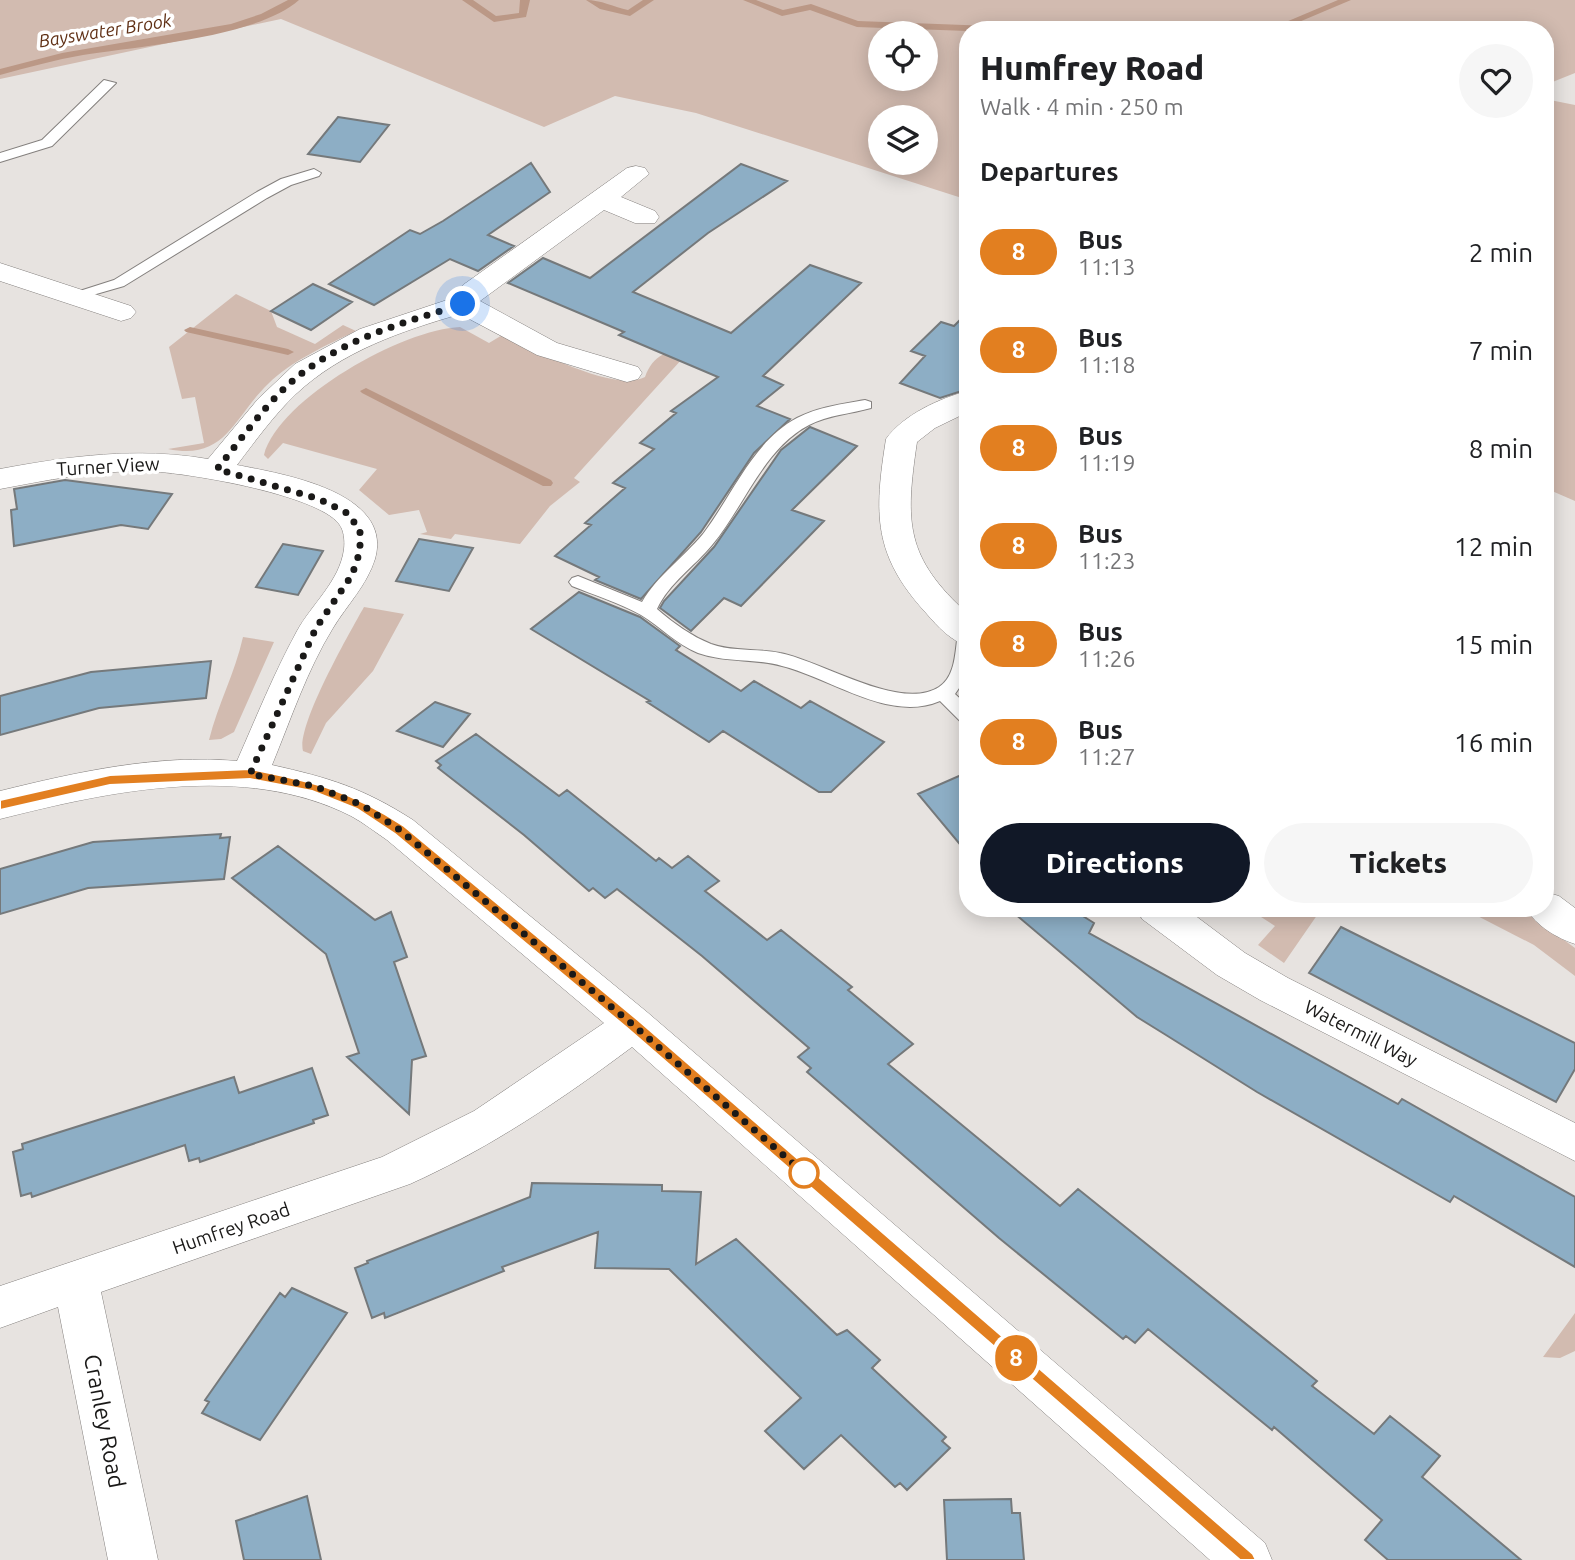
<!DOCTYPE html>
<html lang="en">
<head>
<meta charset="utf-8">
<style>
	body { margin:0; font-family:Ubuntu,sans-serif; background:#f6f6f6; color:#202124; height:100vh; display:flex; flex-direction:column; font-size:26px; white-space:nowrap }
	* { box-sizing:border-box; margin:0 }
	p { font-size:23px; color:#757577 }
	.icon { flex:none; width:38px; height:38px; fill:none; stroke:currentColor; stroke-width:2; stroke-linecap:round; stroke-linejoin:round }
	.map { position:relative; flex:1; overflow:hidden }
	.details { position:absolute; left:959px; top:21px; width:595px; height:896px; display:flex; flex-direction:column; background:#fff; border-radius:28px; box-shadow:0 4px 18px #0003 }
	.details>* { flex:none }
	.badge { padding:0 14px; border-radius:23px; font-size:24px; line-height:46px }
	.buttons { position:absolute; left:868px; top:21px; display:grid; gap:14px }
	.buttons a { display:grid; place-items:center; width:70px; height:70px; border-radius:50%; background:#fff; box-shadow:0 4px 18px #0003; font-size:35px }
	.you { position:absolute; width:35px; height:35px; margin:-18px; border:5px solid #fff; border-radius:50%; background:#1a73e8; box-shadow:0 0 0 10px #1a73e833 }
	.map>.badge { position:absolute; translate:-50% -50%; box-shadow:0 0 0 4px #fff }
	h2 { padding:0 21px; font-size:26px; line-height:63px }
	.round { display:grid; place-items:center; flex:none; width:74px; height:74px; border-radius:37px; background:#f6f6f6 }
	.overview { display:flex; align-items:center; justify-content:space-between; height:119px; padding:0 21px }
	h1 { font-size:33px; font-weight:800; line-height:52px }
	.button { display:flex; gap:14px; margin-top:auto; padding:14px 21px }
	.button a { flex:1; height:80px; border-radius:42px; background:#111827; color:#fff; font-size:28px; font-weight:800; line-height:80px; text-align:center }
	.button a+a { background:#f6f6f6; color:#202124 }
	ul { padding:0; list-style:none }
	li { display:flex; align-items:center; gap:21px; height:98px; padding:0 21px }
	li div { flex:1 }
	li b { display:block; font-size:26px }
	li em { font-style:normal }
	li .badge { min-width:77px; font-weight:700; text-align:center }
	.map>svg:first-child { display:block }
</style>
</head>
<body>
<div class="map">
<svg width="1575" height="1560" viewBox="0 0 1575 1560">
	<rect width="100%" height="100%" fill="#e7e3e0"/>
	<path fill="#d2bbb0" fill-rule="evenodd" d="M0 0H1575V73L1545 85V30H968V200L696 113 615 96 544 127 281 19 0 79ZM880 33H926V79H880ZM880 117H926V163H880Z
		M1545 99 1575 105V501L1545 488Z
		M236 294 271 311 277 327 315 344 343 325 356 331C327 345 291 361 268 384 233 418 226 461 168 449L204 443 195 397 182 399 169 347Z
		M460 327 489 343 504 334C532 350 615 393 645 377 653 355 668 349 692 348L574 478 580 482 550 506 520 544 455 534 451 539 420 534 427 532 419 510 389 515 359 490 377 469 283 443 268 459 264 455C279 398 404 329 460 327Z
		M364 607 404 614 373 671 326 723 311 754 303 751C296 726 350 632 364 607Z
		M243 637 274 642 234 732 221 739 209 740C218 704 235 673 243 637Z
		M1247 908H1322L1284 963 1258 945 1275 926Z
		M1462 908H1520L1575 948V976L1534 945Z
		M1575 1313V1351L1560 1358 1543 1357Z"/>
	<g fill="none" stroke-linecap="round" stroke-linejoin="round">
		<path fill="#bb9886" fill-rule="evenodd" d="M288 0H299C258 37 139 46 83 55 55 60 28 67 0 75V69L62 53 231 24 261 14Z
			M462 0H473L496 16 519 13 520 0H530L526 17 494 22Z
			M586 0C601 0 614 7 628 10L643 0H654L630 16 600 9Z
			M743 0H756L783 10 811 4 858 21 1017 27 1021 30 968 31 857 27 810 10 782 16Z
			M1338 0H1351L1280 30H1267Z
			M190 327 288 349 294 352 288 355 186 332 184 330Z
			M366 388 551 480 553 483 551 486H543L362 393 360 391Z"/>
	</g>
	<path fill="#8daec5" stroke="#75797b" stroke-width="2" d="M338 117 389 125 360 162 308 154Z
		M531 163 550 192 488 235 514 246 478 271 450 259 374 305 329 284 410 230 420 234 443 221Z
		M741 164 787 181 708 233 633 292 731 333 810 265 861 283 763 376 783 385 757 406 790 419 754 453 701 532 641 599 595 580 599 577 555 556 591 525 585 523 625 488 613 483 654 449 640 443 676 413 671 411 718 377 619 335 624 332 508 283 543 258 590 278Z
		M313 284 352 302 311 330 271 311Z
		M968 312V389L940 398 900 383 925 356 911 351 941 322 954 326Z
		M810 427 857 446 792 510 824 521 741 606 724 598 691 631 660 608 664 601 714 547 781 450Z
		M65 480 172 494 148 529 121 525 14 546 11 510 17 509 14 489Z
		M419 539 473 548 449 591 396 581Z
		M283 544 323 551 298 595 256 587Z
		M579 592 640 617 680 646 676 650 741 691 754 681 801 708 810 701 884 742 831 792H819L723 731 709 742 647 702 650 701 531 629Z
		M211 661 206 698 99 708 0 735V696L91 672Z
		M435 702 470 714 443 747 397 731Z
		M476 734 559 796 567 790 656 861 659 858 672 868 688 856 719 881 705 891 767 940 781 930 852 987 848 990 913 1044 888 1064 1060 1206 1078 1189 1317 1381 1312 1386 1374 1434 1390 1416 1440 1456 1422 1477 1521 1560H1388L1365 1540 1382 1520 1274 1427 1272 1430 1148 1329 1135 1343 1126 1336 1123 1339 999 1238 807 1072 811 1068 798 1057 809 1048 702 956 617 889 605 898 593 888 589 891 524 835 438 768 441 765 436 761Z
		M968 772V854L918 794Z
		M221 834 220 838 230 837 224 879 88 888 0 914V869L93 842Z
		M278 846 375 920 391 912 407 957 394 962 426 1056 412 1060 409 1114 347 1057 359 1053 326 954 232 878Z
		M1008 908H1070L1094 923 1089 933 1398 1104 1402 1099 1575 1197V1267L1454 1196 1450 1202 1257 1092 1166 1035 1137 1017Z
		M1341 927 1575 1043V1069L1556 1102 1309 973Z
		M312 1068 328 1115 313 1120 314 1123 200 1162 199 1158 189 1161 185 1145 32 1197 31 1193 21 1196 13 1152 23 1149 22 1144 234 1077 239 1093Z
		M532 1183 662 1185V1191L701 1192 696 1264 736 1239 837 1335 847 1330 880 1360 872 1368 946 1437 942 1441 950 1448 907 1490 900 1483 895 1487 841 1435 804 1469 765 1431 801 1398 669 1269 595 1268 598 1232 502 1267 504 1271 385 1318 384 1313 372 1318 355 1268 368 1263 367 1261 530 1197Z
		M292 1288 347 1313 260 1440 202 1413 209 1402 205 1400 280 1293 285 1297Z
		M307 1496 321 1560H244L236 1521Z
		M1011 1499 1012 1513H1020L1024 1560H947L944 1500Z"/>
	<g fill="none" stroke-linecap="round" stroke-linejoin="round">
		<defs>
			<path id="service" d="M104 80 116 83 52 146 0 162V153L42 140Z
				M314 169 321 173 319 176 291 185 267 198 124 286 72 301 64 296 114 280 257 192 281 179Z
				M865 400 871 402V408C850 414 828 415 809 425 763 449 744 507 712 545 694 567 669 583 657 609 673 623 691 636 711 644 733 652 757 648 780 653 822 661 900 712 939 687 956 676 955 651 958 633L968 627V675L955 694 968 706V724L961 722 940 701C889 723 831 678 782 666 754 658 726 663 698 653 676 644 661 627 641 615 620 603 594 595 572 586L569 582 572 578 578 576 642 602C658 575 683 558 703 534 732 496 753 441 797 418 818 407 842 404 865 400Z"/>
			<path id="minor" d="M636 166 645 168 649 174 621 197 655 211 659 217 655 223H635L604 210 480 301 557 343 638 367 642 373 638 379 627 382 537 355 460 314C402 331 342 351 296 394 274 415 256 440 237 465 283 474 394 492 375 559 367 585 347 605 333 628 307 670 291 719 272 765 330 778 363 788 413 820L647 1012 1265 1543 1272 1560H1210L632 1047C561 1100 490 1148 410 1184L101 1292 158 1560H108L58 1307 0 1328V1286L382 1157 474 1111 604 1023 387 840C375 832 364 823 351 816 244 762 110 791 0 819V791C77 772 158 754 237 761 256 718 274 673 297 631 311 605 340 581 344 549 345 541 344 530 339 524 317 494 180 471 142 471 94 471 46 480 0 489V469C70 456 137 447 208 459L258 399 295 364 360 329 453 298 463 285 627 168Z
				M0 263 131 306 136 312 131 318 121 321 0 281Z
				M968 391V412L935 428 917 442C905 523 905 557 968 614V646C951 641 938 627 926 613 873 555 874 514 886 439 903 415 940 398 968 391Z
				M1545 892 1559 896 1575 908V944C1557 938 1536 926 1526 908H1545Z
				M1137 908H1185L1245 953 1288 978 1575 1123V1161L1260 1000 1217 975 1142 919Z"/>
		</defs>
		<use href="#service" stroke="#84807e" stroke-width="2"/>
		<use href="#minor" stroke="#84807e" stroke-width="1"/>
		<use href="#service" fill="#fff" fill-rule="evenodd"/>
		<use href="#minor" fill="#fff" fill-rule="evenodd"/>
	</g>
	<path fill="#e27f20" stroke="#fff" stroke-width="2" d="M250 769C315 782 349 790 404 826L638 1020 1253 1554 1256 1560H1240L627 1028 395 834 357 809 312 791 250 779 110 785 0 810V800L110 775Z"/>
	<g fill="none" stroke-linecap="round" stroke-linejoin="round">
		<path stroke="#1a1918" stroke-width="7" stroke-dasharray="0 12.6" d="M463 304C402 323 335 341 287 386 261 410 240 441 217 469L319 499 347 513 360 530V551L352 575 316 628 250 774 314 786 362 805 400 830 632 1024 804 1173"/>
	</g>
	<circle fill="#fff" stroke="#e27f20" stroke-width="3.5" cx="804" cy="1173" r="14"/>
	<g text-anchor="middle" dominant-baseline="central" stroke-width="7" stroke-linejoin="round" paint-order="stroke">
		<g font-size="18" font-style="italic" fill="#603015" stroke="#fff">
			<text transform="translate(105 30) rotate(-9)">Bayswater Brook</text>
		</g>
		<g font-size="19" fill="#1a1918" stroke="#fff">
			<text transform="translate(108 466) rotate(-3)">Turner View</text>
			<text transform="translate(1361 1033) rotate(27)">Watermill Way</text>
			<text transform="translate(231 1228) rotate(-19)">Humfrey Road</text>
		</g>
		<g font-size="23" fill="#1a1918" stroke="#fff">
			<text transform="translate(105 1421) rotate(79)">Cranley Road</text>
		</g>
	</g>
</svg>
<div class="buttons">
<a><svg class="icon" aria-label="locate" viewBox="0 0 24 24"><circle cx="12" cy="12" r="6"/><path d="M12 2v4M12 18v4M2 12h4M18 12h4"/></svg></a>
<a><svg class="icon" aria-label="layers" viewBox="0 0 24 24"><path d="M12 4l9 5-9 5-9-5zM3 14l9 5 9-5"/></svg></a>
</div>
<div class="you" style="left:463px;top:304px"></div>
<b class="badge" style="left:1016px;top:1358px;background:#e27f20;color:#fff">8</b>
<section class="details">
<div class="overview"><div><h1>Humfrey Road</h1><p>Walk · 4 min · 250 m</p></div><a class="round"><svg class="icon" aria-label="heart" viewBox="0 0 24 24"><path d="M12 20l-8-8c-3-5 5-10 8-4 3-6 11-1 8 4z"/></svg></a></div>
<h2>Departures</h2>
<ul>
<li><span class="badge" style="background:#e27f20;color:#fff">8</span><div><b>Bus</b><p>11:13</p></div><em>2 min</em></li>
<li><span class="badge" style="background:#e27f20;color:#fff">8</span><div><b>Bus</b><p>11:18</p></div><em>7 min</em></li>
<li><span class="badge" style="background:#e27f20;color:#fff">8</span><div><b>Bus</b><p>11:19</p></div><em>8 min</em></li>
<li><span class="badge" style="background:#e27f20;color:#fff">8</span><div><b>Bus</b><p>11:23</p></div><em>12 min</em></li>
<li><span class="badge" style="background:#e27f20;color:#fff">8</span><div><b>Bus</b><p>11:26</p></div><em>15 min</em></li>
<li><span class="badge" style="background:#e27f20;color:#fff">8</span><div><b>Bus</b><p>11:27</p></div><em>16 min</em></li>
</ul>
<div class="button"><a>Directions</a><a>Tickets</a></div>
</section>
</div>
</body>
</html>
